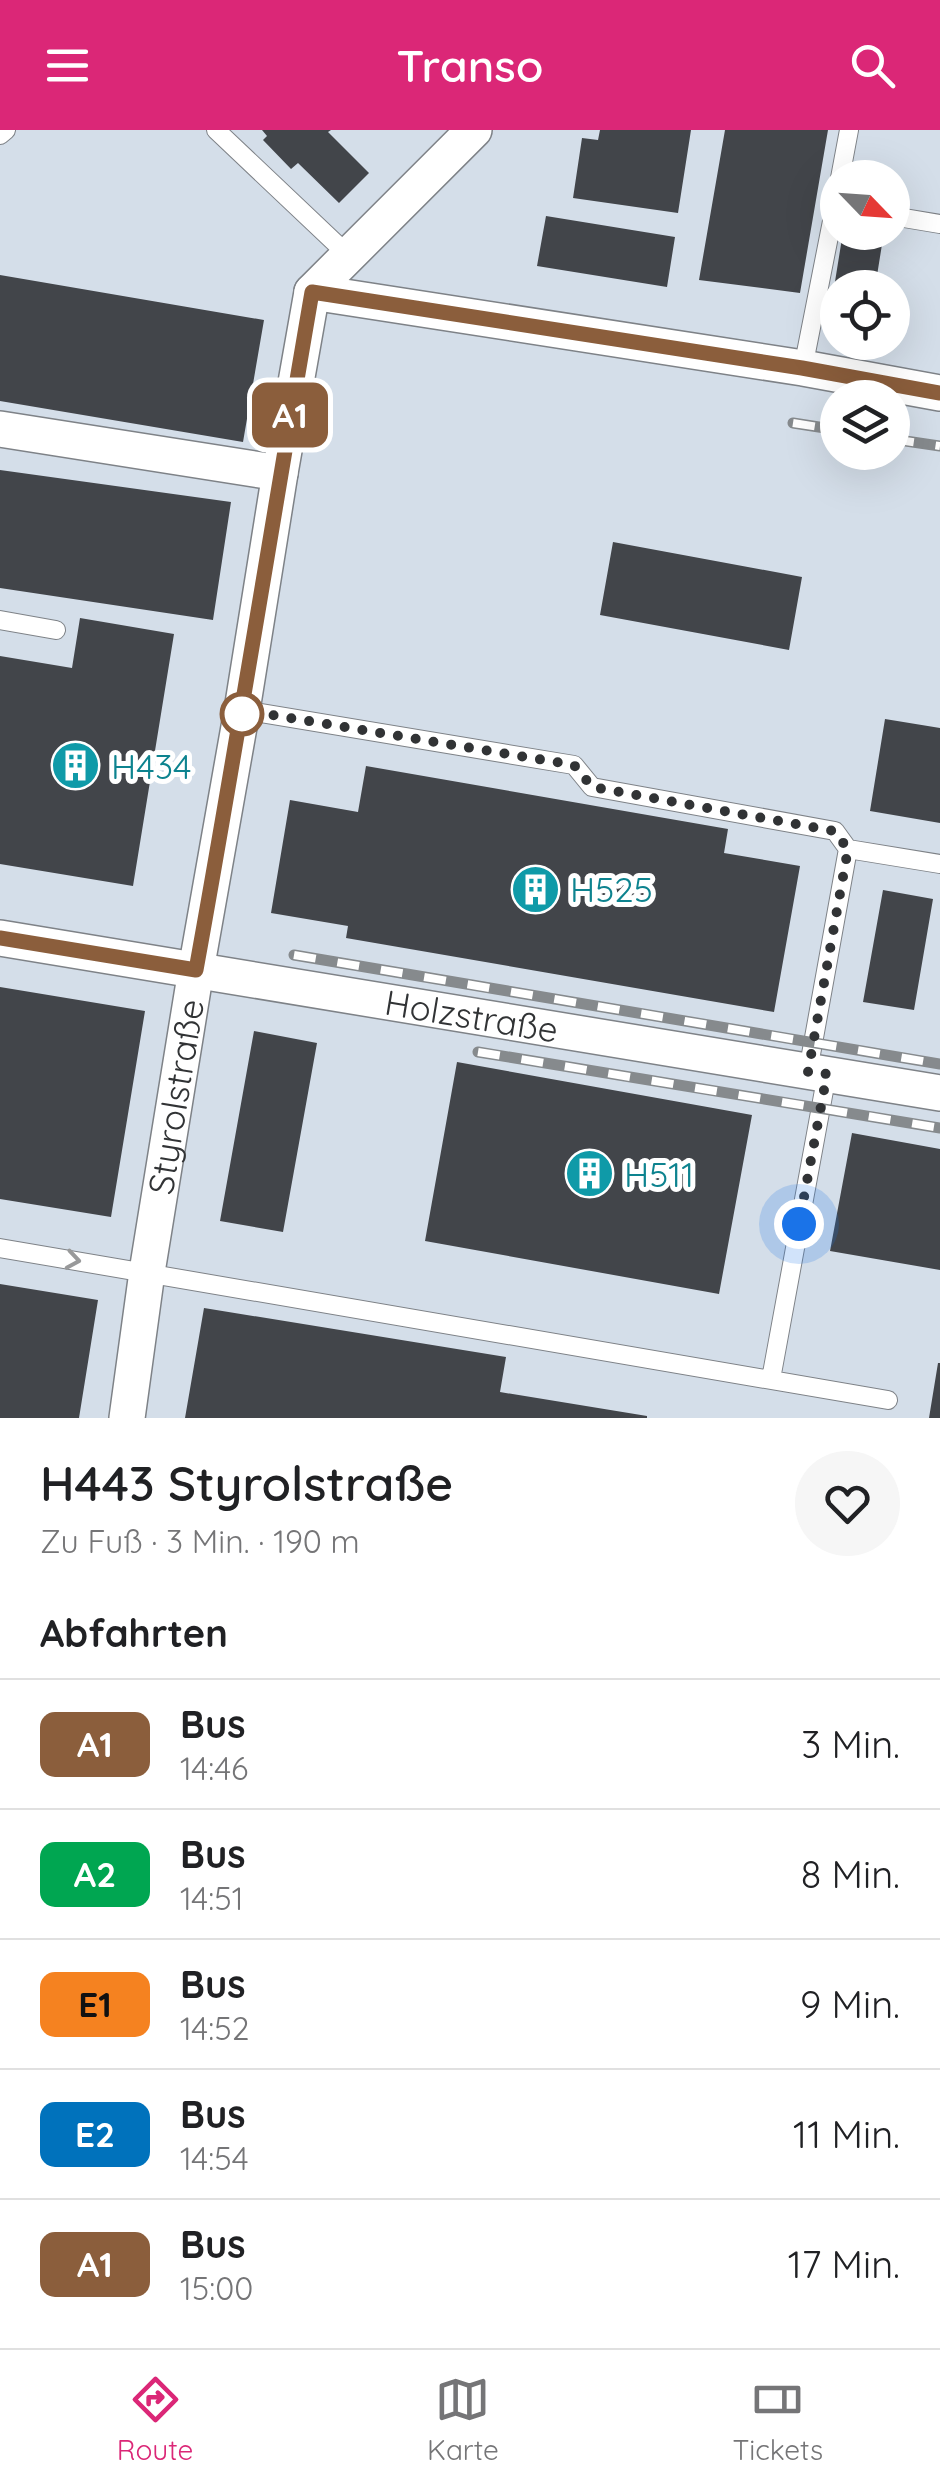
<!DOCTYPE html>
<html lang="de">
<head>
<meta charset="utf-8">
<style>
	body { margin:0; font-family:Quicksand,sans-serif; background:#f6f6f6; color:#202124; height:100vh; display:flex; flex-direction:column; font-size:38px; white-space:nowrap }
	* { box-sizing:border-box; margin:0 }
	p { font-size:32px; color:#757577 }
	.icon { flex:none; width:55px; height:55px; fill:none; stroke:currentColor; stroke-width:2; stroke-linecap:round; stroke-linejoin:round }
	.map { position:relative; height:1288px; overflow:hidden }
	.drawer { display:flex; flex-direction:column; background:#fff; flex:1 }
	.drawer>* { flex:none }
	.badge { padding:0 20px; border-radius:15px; font-size:35px; line-height:65px }
	.needle { width:65px; rotate:115deg }
	.buttons { position:absolute; left:820px; top:30px; display:grid; gap:20px }
	.buttons a { display:grid; place-items:center; width:90px; height:90px; border-radius:50%; background:#fff; box-shadow:0 10px 40px #0002; font-size:50px }
	.you { position:absolute; width:50px; height:50px; margin:-25px; border:8px solid #fff; border-radius:50%; background:#1a73e8; box-shadow:0 0 0 15px #1a73e833 }
	.map>.badge { position:absolute; translate:-50% -50%; box-shadow:0 0 0 5px #fff }
	h2 { padding:0 40px; font-size:38px; line-height:90px }
	.round { display:grid; place-items:center; flex:none; width:105px; height:105px; border-radius:52px; background:#f6f6f6 }
	.head { display:flex; align-items:center; justify-content:space-between; height:170px; padding:0 40px }
	h1 { font-size:48px; font-weight:600; line-height:75px }
	ul { padding:0; list-style:none }
	li { display:flex; align-items:center; gap:30px; height:130px; padding:0 40px; border-top:2px solid #e0e0e0 }
	li div { flex:1 }
	li b { display:block; font-size:38px }
	li em { font-style:normal }
	li .badge { min-width:110px; font-weight:700; text-align:center }
	header { display:flex; justify-content:space-between; align-items:center; height:130px; padding:0 40px; background:#db2777; color:#fff; font-size:45px; font-weight:600 }
	.tab-bar { display:flex; justify-content:space-around; align-items:center; height:140px; border-top:2px solid #e0e0e0; background:#fff; font-size:28px; color:#757577 }
	.tab-bar a { display:grid; justify-items:center; gap:5px }
	.tab-bar .active { color:#db2777 }
	.map>svg:first-child { display:block }
</style>
</head>
<body>
<header><svg class="icon" aria-label="menu" viewBox="0 0 24 24"><path d="M4 6h16M4 12h16M4 18h16"/></svg>Transo<svg class="icon" aria-label="search" viewBox="0 0 24 24"><circle cx="10" cy="10" r="6"/><path d="M15 15l6 6"/></svg></header>
<div class="map">
<svg width="940" height="1288" viewBox="0 0 940 1288">
	<rect width="100%" height="100%" fill="#e3e8ed"/>
	<path fill="#d4dee9" fill-rule="evenodd" d="M0 0H940V1288H0ZM838 48H892V102H838ZM838 158H892V212H838ZM838 268H892V322H838Z"/>
	<path fill="#42454a" d="M262 0H331L328 2 369 43 339 73 298 33 291 39 263 10 267 6Z
		M600 0H691L678 83 573 68 582 8 598 10Z
		M725 0H828L800 163 699 150Z
		M546 86 675 107 667 157 537 136Z
		M843 102H884L875 158H838V165L833 164Z
		M0 145 264 190 243 312 0 271Z
		M0 340 231 372 213 490 0 458Z
		M613 412 802 447 789 520 600 485Z
		M80 488 174 504 133 756 0 734V526L72 538Z
		M885 589 940 598V693L870 681Z
		M366 636 728 699 724 723 800 736 774 882 346 808 348 796 271 783 290 670 358 682Z
		M883 760 933 769 914 880 863 872Z
		M0 857 145 881 111 1087 0 1069Z
		M254 901 317 913 283 1102 220 1091Z
		M457 932 752 985 719 1164 425 1111Z
		M852 1003 940 1019V1140L830 1121Z
		M0 1154 98 1170 79 1288H0Z
		M204 1178 506 1227 500 1262 647 1286V1288H185Z
		M938 1233H940V1288H929Z"/>
	<g fill="none" stroke-linecap="round" stroke-linejoin="round">
		<defs>
			<path id="service" d="M216 0 348 125
				M0 5 6 0
				M840 48 849 0
				M892 86 940 94
				M803 238 835 76H838
				M0 490 56 500
				M242 580 574 635 592 657 835 701 848 719
				M808 941 848 719 940 734
				M0 1118 888 1270
				M771 1249 827 944"/>
			<g id="minor">
				<path d="M312 162 803 238 940 263"/>
				<path d="M0 299 280 343"/>
				<path id="s1" d="M0 808 940 963"/>
				<path id="s2" d="M127 1288 147 1142 196 840 242 580 280 343 312 162 474 0"/>
			</g>
		</defs>
		<use href="#service" stroke="#7e8287" stroke-width="20"/>
		<use href="#minor" stroke="#7e8287" stroke-width="38"/>
		<use href="#service" stroke="#fff" stroke-width="18"/>
		<use href="#minor" stroke="#fff" stroke-width="35"/>
		<defs>
			<path id="rail" d="M793 293 838 300
				M892 309 940 316
				M294 825 940 934
				M478 922 940 998"/>
		</defs>
		<use href="#rail" stroke="#868a8d" stroke-width="11"/>
		<use href="#rail" stroke="#fff" stroke-width="8" stroke-dasharray="22" stroke-linecap="butt"/>
	</g>
	<defs><path id="oneway-chevron" d="M-2-3.5L2.5 0L-2 3.5" fill="none" stroke-width="1.6" stroke-linecap="round" stroke-linejoin="round" transform="scale(2.5)"/></defs>
	<use stroke="#98999a" href="#oneway-chevron" transform="translate(73 1130) rotate(9)"/>
	<g fill="none" stroke-linecap="round" stroke-linejoin="round">
		<defs>
			<path id="line" d="M0 808 196 840C237 614 273 388 312 162L802 238 940 263"/>
		</defs>
		<use href="#line" stroke="#fff" stroke-width="22"/>
		<use href="#line" stroke="#8b5e3c" stroke-width="15"/>
		<path stroke="#313335" stroke-width="10" stroke-dasharray="0 18" d="M242 584V580L574 635 592 657 834 701 848 719 808 942 827 944 799 1094"/>
	</g>
	<defs>
		<symbol id="building-disc" viewBox="-11 -11 22 22"><circle r="9.5" fill="#0f9aa8" stroke="#fff"/><path d="M-4-6H4V6H1V3H-1V6H-4ZM-2.5-4.3h1.7v1.8h-1.7ZM.8-4.3h1.7v1.8H.8ZM-2.5-1h1.7V.8h-1.7ZM.8-1h1.7V.8H.8Z" fill="#fff"/></symbol>
	</defs>
	<g fill-rule="evenodd">
		<use href="#building-disc" x="48" y="608" width="55" height="55"/>
		<use href="#building-disc" x="508" y="732" width="55" height="55"/>
		<use href="#building-disc" x="562" y="1016" width="55" height="55"/>
	</g>
	<circle fill="#fff" stroke="#8b5e3c" stroke-width="5" cx="242" cy="584" r="20"/>
	<g text-anchor="middle" dominant-baseline="central" stroke-width="10" stroke-linejoin="round" paint-order="stroke">
		<g font-size="35" fill="#0d838f" stroke="#fff" text-anchor="start">
			<text x="111" y="636">H434</text>
			<text x="570" y="759">H525</text>
			<text x="624" y="1044">H511</text>
		</g>
		<g font-size="35" fill="#313335" stroke="#fff">
			<text stroke="none"><textPath href="#s1" startOffset="478">Holzstraße</textPath></text>
			<text stroke="none"><textPath href="#s2" startOffset="325">Styrolstraße</textPath></text>
		</g>
	</g>
</svg>
<div class="buttons">
<a><svg class="needle" viewBox="-14 -14 28 28"><path d="M0-13l5 13h-10z" fill="#e53935"/><path d="M0 13l5-13h-10z" fill="#757577"/></svg></a>
<a><svg class="icon" aria-label="locate" viewBox="0 0 24 24"><circle cx="12" cy="12" r="6"/><path d="M12 2v4M12 18v4M2 12h4M18 12h4"/></svg></a>
<a><svg class="icon" aria-label="layers" viewBox="0 0 24 24"><path d="M12 4l9 5-9 5-9-5zM3 14l9 5 9-5"/></svg></a>
</div>
<div class="you" style="left:799px;top:1094px"></div>
<b class="badge" style="left:290px;top:285px;background:#8b5e3c;color:#fff">A1</b>
</div>
<section class="drawer">
<div class="head"><div><h1>H443 Styrolstraße</h1><p>Zu Fuß · 3 Min. · 190 m</p></div><a class="round"><svg class="icon" aria-label="heart" viewBox="0 0 24 24"><path d="M12 20l-8-8c-3-5 5-10 8-4 3-6 11-1 8 4z"/></svg></a></div>
<h2>Abfahrten</h2>
<ul>
<li><span class="badge" style="background:#8b5e3c;color:#fff">A1</span><div><b>Bus</b><p>14:46</p></div><em>3 Min.</em></li>
<li><span class="badge" style="background:#00a651;color:#fff">A2</span><div><b>Bus</b><p>14:51</p></div><em>8 Min.</em></li>
<li><span class="badge" style="background:#f58220;color:#111">E1</span><div><b>Bus</b><p>14:52</p></div><em>9 Min.</em></li>
<li><span class="badge" style="background:#0072bc;color:#fff">E2</span><div><b>Bus</b><p>14:54</p></div><em>11 Min.</em></li>
<li><span class="badge" style="background:#8b5e3c;color:#fff">A1</span><div><b>Bus</b><p>15:00</p></div><em>17 Min.</em></li>
</ul>
</section>
<nav class="tab-bar">
<a class="active"><svg class="icon" aria-label="directions" viewBox="0 0 24 24"><path d="M12 3l9 9-9 9-9-9zM9 14v-3h6M13 9l2 2-2 2"/></svg>Route</a>
<a><svg class="icon" aria-label="map" viewBox="0 0 24 24"><path d="M3 6l6-2 6 2 6-2v14l-6 2-6-2-6 2zM9 4v14M15 6v14"/></svg>Karte</a>
<a><svg class="icon" aria-label="tickets" viewBox="0 0 24 24"><path d="M3 7h18v10H3zM15 7v10"/></svg>Tickets</a>
</nav>
</body>
</html>
